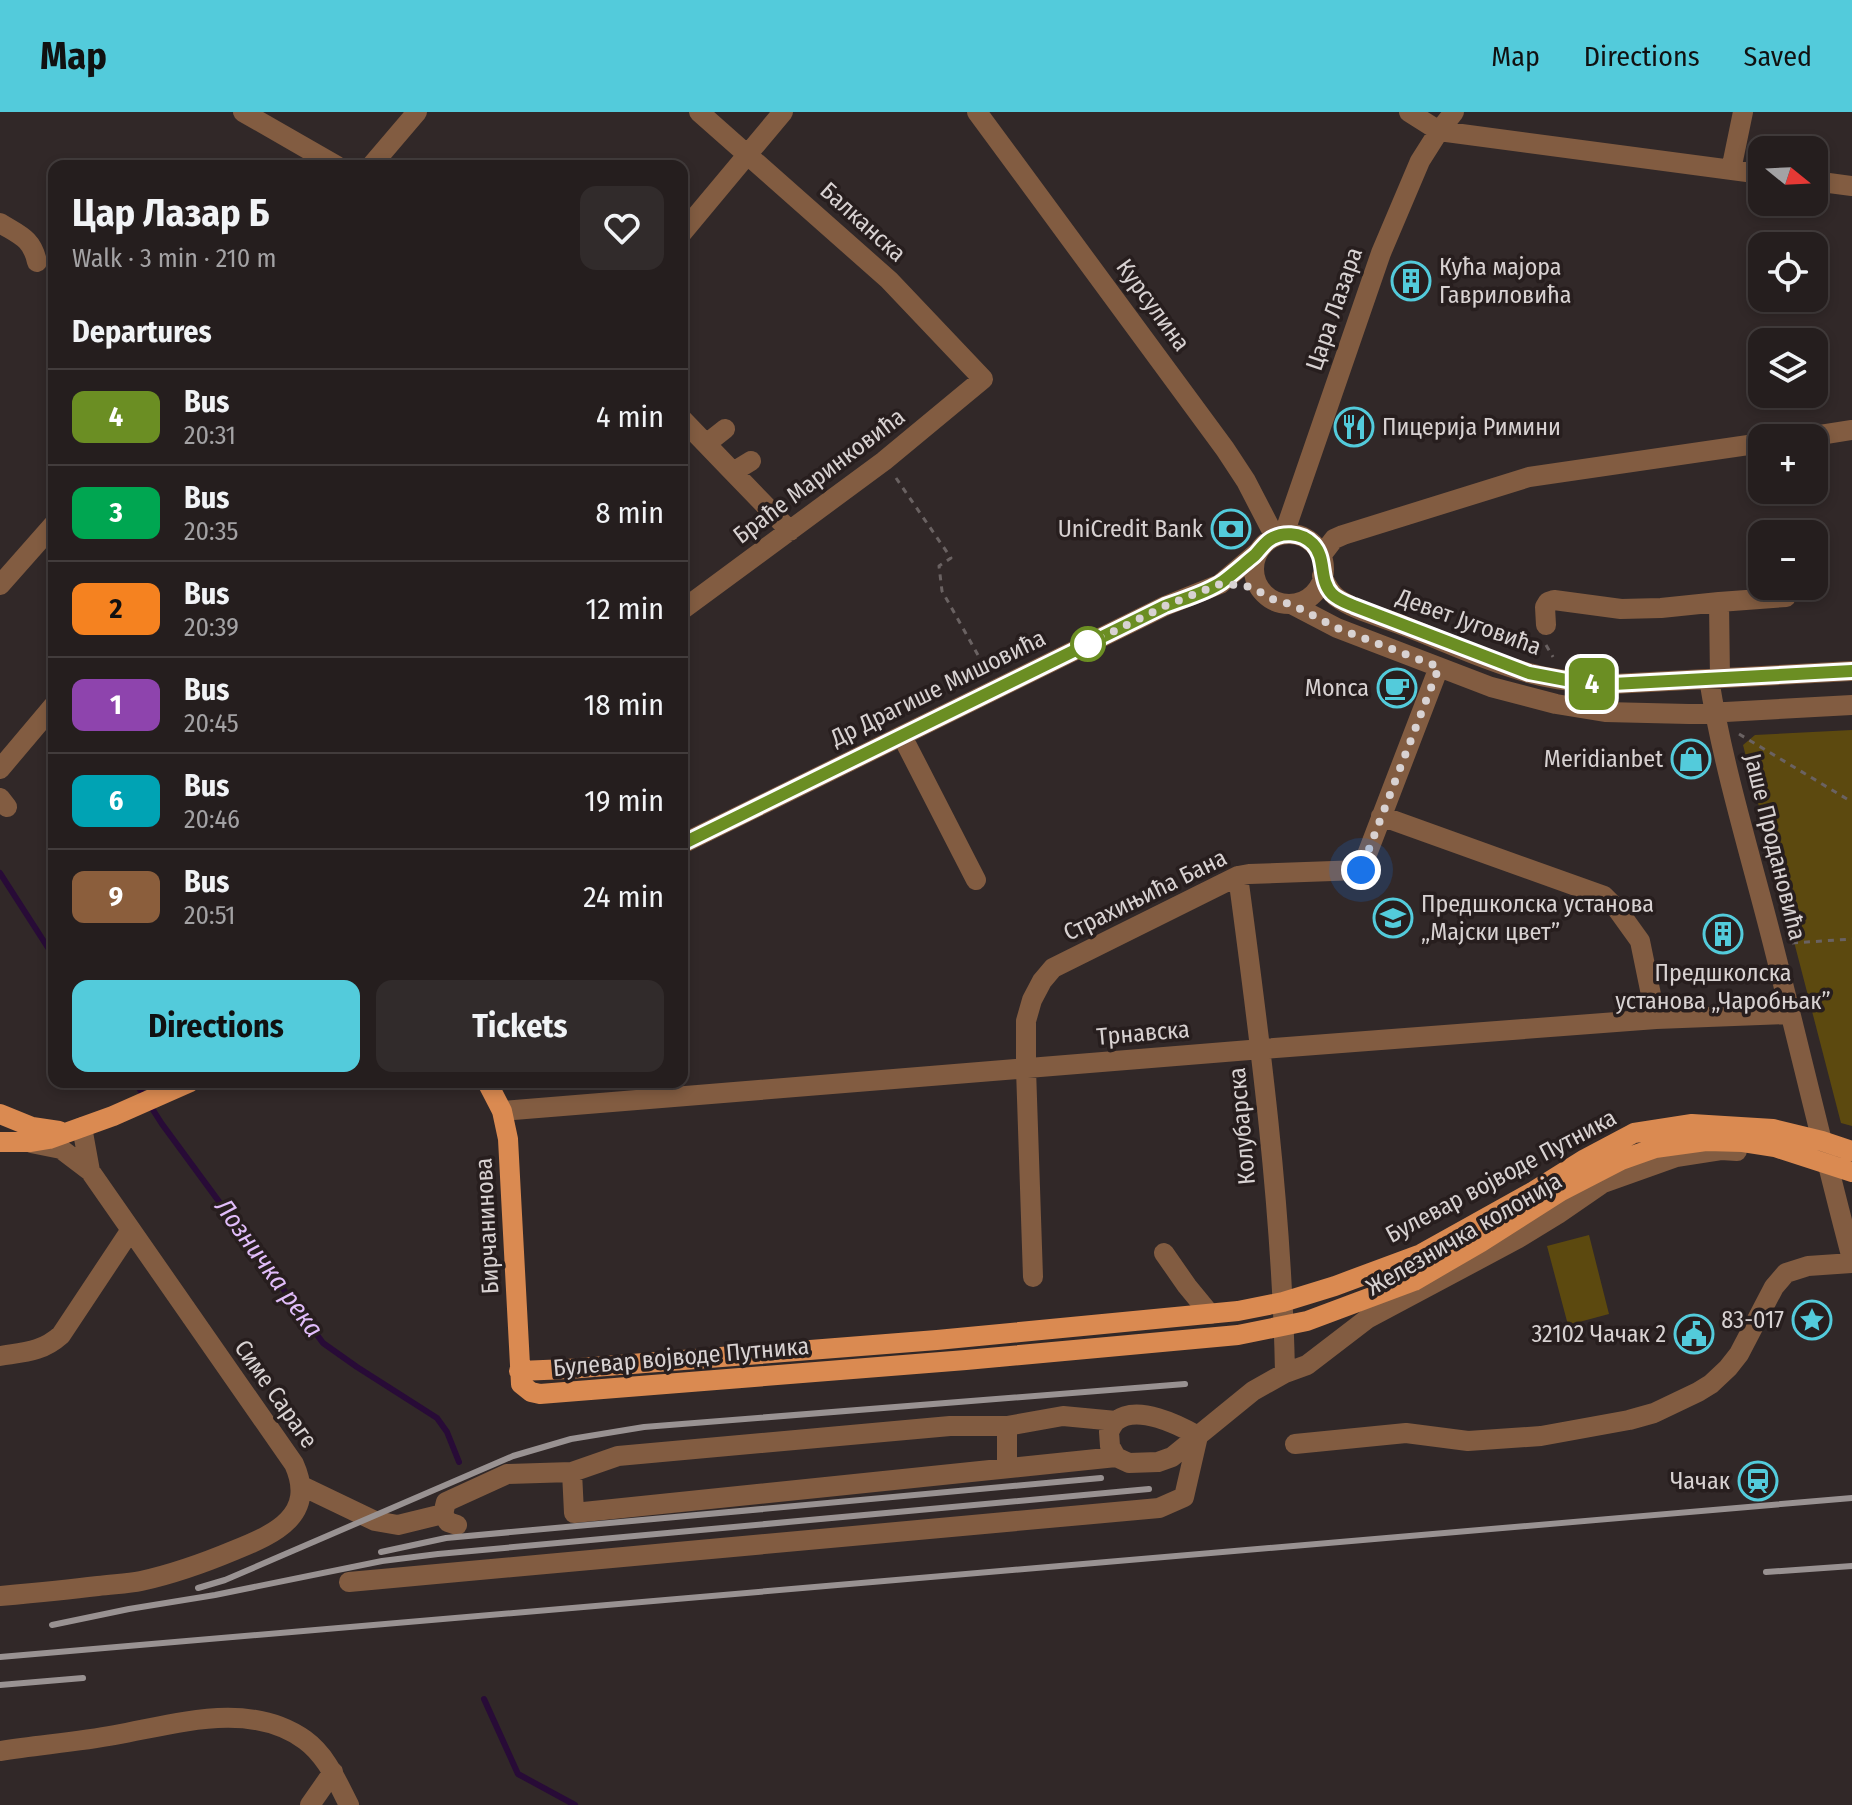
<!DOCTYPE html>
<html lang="en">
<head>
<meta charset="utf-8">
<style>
	body { margin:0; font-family:"Fira Sans Condensed",sans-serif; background:#312b2b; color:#f1f3f6; height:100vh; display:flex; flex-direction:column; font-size:30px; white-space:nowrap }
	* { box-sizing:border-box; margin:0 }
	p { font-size:26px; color:#a3a2a4 }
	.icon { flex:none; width:44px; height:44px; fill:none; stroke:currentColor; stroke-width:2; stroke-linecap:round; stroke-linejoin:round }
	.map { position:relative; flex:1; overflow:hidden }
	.side { position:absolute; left:48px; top:48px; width:640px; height:928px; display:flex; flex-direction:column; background:#251e1e; border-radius:16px; box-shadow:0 4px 12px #0003,0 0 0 2px #423c3c }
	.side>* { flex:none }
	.badge { padding:0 16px; border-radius:12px; font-size:28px; line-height:52px }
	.needle { width:52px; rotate:108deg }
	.buttons { position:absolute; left:1748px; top:24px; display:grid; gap:16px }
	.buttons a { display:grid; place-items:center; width:80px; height:80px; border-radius:16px; background:#251e1e; box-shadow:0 4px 12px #0003,0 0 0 2px #423c3c; font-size:40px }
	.you { position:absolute; width:40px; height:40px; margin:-20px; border:6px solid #fff; border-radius:50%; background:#1a73e8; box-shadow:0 0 0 12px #1a73e833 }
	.map>.badge { position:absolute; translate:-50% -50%; box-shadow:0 0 0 4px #fff }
	h2 { padding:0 24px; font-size:30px; line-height:72px }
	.round { display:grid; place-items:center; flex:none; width:84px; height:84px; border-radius:16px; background:#312b2b }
	.summary { display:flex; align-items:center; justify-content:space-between; height:136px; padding:0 24px }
	h1 { font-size:38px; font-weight:700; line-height:60px }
	.action { display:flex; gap:16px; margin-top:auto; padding:16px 24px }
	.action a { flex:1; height:92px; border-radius:16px; background:#53cbdb; color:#111; font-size:32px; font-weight:700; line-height:92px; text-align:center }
	.action a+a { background:#312b2b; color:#f1f3f6 }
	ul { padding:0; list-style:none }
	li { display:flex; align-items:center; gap:24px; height:96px; padding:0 24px; border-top:2px solid #423c3c }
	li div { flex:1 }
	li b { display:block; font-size:30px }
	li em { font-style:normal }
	li .badge { min-width:88px; font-weight:700; text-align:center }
	header { display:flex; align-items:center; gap:48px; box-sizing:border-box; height:112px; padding:0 40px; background:#53cbdb; color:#111 }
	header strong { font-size:38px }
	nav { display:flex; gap:44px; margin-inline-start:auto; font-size:28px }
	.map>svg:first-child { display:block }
</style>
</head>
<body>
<header>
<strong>Map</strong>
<nav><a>Map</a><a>Directions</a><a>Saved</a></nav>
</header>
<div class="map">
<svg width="1852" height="1693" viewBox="0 0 1852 1693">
	<rect width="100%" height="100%" fill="#312828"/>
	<path fill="#5c490f" d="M1852 618V1014L1841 1011 1743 633 1755 623Z
		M1589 1123 1609 1202 1568 1213 1547 1134Z"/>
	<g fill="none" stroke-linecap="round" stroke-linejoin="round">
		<path stroke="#280b37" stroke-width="6" d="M0 761 54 845
			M135 970 162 1012 323 1231 357 1255 437 1306 447 1320 459 1350
			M484 1587 518 1662 575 1693"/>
		<path stroke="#6a6262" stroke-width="3" stroke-dasharray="6 6" stroke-linecap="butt" d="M896 366 951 446 939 454 942 479 987 559
			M1546 533 1553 545
			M1739 622 1852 690
			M1792 831 1852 827"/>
		<path stroke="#825c41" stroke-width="20" d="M243 0 337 54
			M977 0 1225 337 1246 369 1275 425
			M1409 0 1439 19 1762 62
			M371 54 417 0
			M1731 58 1743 0
			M1814 69 1852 74
			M0 111C19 123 32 126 37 150
			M682 121 783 0
			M682 307 733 360
			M1801 326 1852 318
			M706 332 725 317
			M751 349 733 360 790 419
			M1284 422 1381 141 1420 49 1439 19 1454 0
			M1254 457a35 35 0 1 1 70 0a35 35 0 1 1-70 0Z
			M1321 444 1334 427 1343 423 1529 365 1762 331
			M1322 464C1326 472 1329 479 1336 485 1355 499 1382 505 1404 514 1446 530 1490 551 1533 562 1559 569 1586 571 1613 572L1852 559
			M0 473 54 412
			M1719 490 1786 485
			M1291 492 1337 516 1491 575 1556 592 1605 600 1689 602 1852 593
			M682 498 884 349 983 267 889 168 699 0
			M1546 513 1545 495 1548 490 1554 488 1621 497 1661 496 1719 490 1720 567
			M1709 567C1723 655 1750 741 1772 828 1799 934 1824 1041 1852 1147
			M902 624 976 768
			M0 657 54 593
			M0 686 7 695
			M1381 704 1604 784 1617 797 1640 829 1656 907
			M682 732 1165 494 1220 472 1259 439
			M1238 764C1260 928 1282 1096 1285 1261
			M502 999 1262 937 1656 907 1789 902
			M82 1015 90 1059
			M1164 1141 1187 1174 1210 1202
			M1033 1165 1026 957V909L1032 888 1042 869 1053 856 1238 764 1249 762 1361 758 1439 555
			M0 1244C25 1240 42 1240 61 1223L130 1119
			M1007 1314V1355
			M1295 1332 1406 1321 1468 1329 1541 1324 1629 1308 1654 1301 1698 1280 1711 1272 1728 1256 1739 1242 1774 1175 1786 1161 1808 1154 1852 1151
			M572 1360 574 1401 1116 1345
			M302 1374 375 1409 398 1413 443 1402
			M457 1413 448 1410 443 1402 446 1390 507 1362 572 1360 618 1344 950 1314H1007L1063 1304 1116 1309
			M349 1470 1159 1396 1184 1385 1198 1324C1179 1313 1137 1292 1116 1309 1113 1312 1111 1316 1109 1320L1110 1334 1116 1345 1129 1351 1158 1350 1172 1345 1253 1279 1285 1261 1307 1253 1367 1207 1517 1127 1558 1102 1603 1071 1676 1045 1721 1038 1737 1039
			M0 1484C33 1481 65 1478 98 1474 112 1472 127 1472 141 1469 173 1462 204 1451 235 1438 275 1422 317 1403 294 1352L90 1059 61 1037 31 1031
			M0 1639C38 1633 77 1630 115 1623 177 1612 249 1588 305 1628 327 1644 337 1670 349 1693
			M310 1693 333 1660"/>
		<path stroke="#da8a51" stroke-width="20" d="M487 970 502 999 508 1027 521 1272 531 1280 540 1282 966 1248 1238 1223 1307 1209 1414 1169 1481 1130 1561 1079 1621 1048 1655 1036 1706 1029 1743 1030 1775 1035 1852 1060
			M0 1002 32 1015 59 1019
			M0 1030H31L49 1027 113 1004 190 970
			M519 1259 568 1257 937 1228 1238 1199 1283 1190 1335 1174 1421 1142 1534 1079 1585 1047 1634 1021 1692 1012 1773 1017 1822 1029 1852 1039"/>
		<path stroke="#999292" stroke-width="6" d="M381 1440 446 1426 1101 1366
			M1766 1460 1852 1454
			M198 1476 225 1468 513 1344 571 1327 644 1315 1185 1272
			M52 1513 129 1497 215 1483 382 1449 438 1442 1149 1377
			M0 1545 1852 1386
			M0 1573 83 1566"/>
	</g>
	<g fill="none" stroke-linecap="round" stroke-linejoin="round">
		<defs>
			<path id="line" d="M682 732 1165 494C1183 487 1206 481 1222 470 1233 462 1244 452 1255 443 1259 439 1263 433 1268 429 1281 419 1301 420 1313 432 1327 447 1318 467 1332 482 1338 488 1347 491 1354 494L1529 561 1582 571 1613 572 1852 559"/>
		</defs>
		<use href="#line" stroke="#fff" stroke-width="18"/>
		<use href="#line" stroke="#6b8e23" stroke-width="12"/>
		<path stroke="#d8d2d2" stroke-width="8" stroke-dasharray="0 14.4" d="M1088 532 1165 494 1220 472 1239 473 1251 475 1276 489 1291 492 1337 516 1439 555 1361 758"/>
	</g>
	<defs>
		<symbol id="building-ring" viewBox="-11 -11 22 22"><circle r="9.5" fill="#271e1e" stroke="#53cbdb" stroke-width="1.5"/><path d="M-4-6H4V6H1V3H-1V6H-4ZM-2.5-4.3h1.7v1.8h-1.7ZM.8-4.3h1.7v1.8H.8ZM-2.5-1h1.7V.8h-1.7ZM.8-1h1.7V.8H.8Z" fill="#53cbdb"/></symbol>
		<symbol id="restaurant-ring" viewBox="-11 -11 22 22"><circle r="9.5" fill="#271e1e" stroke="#53cbdb" stroke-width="1.5"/><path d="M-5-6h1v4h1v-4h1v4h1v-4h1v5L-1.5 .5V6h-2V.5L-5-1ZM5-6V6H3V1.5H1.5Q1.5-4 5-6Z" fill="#53cbdb"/></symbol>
		<symbol id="bank-ring" viewBox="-11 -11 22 22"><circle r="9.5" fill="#271e1e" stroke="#53cbdb" stroke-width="1.5"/><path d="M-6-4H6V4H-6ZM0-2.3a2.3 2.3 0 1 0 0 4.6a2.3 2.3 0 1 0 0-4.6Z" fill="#53cbdb"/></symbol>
		<symbol id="cafe-ring" viewBox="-11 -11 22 22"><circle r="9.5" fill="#271e1e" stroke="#53cbdb" stroke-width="1.5"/><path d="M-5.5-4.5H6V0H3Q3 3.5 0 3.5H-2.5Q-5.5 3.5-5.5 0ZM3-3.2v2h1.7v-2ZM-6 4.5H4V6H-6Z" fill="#53cbdb"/></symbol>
		<symbol id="shop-ring" viewBox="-11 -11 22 22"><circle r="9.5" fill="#271e1e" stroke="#53cbdb" stroke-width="1.5"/><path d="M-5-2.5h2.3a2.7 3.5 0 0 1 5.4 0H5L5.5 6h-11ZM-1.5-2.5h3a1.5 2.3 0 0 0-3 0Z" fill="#53cbdb"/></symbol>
		<symbol id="school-ring" viewBox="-11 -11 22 22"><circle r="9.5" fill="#271e1e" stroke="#53cbdb" stroke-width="1.5"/><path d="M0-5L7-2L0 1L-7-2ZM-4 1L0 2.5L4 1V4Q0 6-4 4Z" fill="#53cbdb"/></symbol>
		<symbol id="sight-ring" viewBox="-11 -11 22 22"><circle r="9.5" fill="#271e1e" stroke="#53cbdb" stroke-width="1.5"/><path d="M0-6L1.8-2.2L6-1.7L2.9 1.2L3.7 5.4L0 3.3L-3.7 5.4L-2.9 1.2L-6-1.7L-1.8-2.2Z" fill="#53cbdb"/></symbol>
		<symbol id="civic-ring" viewBox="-11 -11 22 22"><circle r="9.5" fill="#271e1e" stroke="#53cbdb" stroke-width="1.5"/><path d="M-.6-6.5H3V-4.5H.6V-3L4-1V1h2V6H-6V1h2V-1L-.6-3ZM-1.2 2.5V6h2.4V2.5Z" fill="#53cbdb"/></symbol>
		<symbol id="station-ring" viewBox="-11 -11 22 22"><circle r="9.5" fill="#271e1e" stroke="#53cbdb" stroke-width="1.5"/><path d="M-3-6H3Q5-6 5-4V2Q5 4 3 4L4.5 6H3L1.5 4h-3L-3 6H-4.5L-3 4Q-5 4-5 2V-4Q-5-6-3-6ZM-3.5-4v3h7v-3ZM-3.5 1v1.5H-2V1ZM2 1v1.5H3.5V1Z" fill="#53cbdb"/></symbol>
	</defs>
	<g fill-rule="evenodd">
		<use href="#building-ring" x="1389" y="147" width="44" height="44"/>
		<use href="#restaurant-ring" x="1332" y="293" width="44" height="44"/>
		<use href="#bank-ring" x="1209" y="395" width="44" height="44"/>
		<use href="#cafe-ring" x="1375" y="554" width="44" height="44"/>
		<use href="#shop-ring" x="1669" y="625" width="44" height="44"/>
		<use href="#school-ring" x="1371" y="784" width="44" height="44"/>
		<use href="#building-ring" x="1701" y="800" width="44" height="44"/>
		<use href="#sight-ring" x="1790" y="1186" width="44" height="44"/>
		<use href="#civic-ring" x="1672" y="1200" width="44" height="44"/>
		<use href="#station-ring" x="1736" y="1347" width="44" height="44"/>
	</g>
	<circle fill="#fff" stroke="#6b8e23" stroke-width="4" cx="1088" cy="532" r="16"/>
	<g text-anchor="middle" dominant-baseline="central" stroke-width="7" stroke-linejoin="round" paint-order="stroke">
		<g font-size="24" fill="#d8d2d2" stroke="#271e1e">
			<text transform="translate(863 110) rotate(42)">Балканска</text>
			<text transform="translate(1153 193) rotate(54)">Курсулина</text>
			<text transform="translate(1334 197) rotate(-71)">Цара Лазара</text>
			<text transform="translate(819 364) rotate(-37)">Браће Маринковића</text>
			<text transform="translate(1469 510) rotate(20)">Девет Југовића</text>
			<text transform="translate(938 576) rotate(-26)">Др Драгише Мишовића</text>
			<text transform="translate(1775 735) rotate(76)">Јаше Продановића</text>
			<text transform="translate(1145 783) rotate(-26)">Страхињића Бана</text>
			<text transform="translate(1143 921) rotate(-5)">Трнавска</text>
			<text transform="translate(1242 1014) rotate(-95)">Колубарска</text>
			<text transform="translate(1501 1064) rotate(-28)">Булевар војводе Путника</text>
			<text transform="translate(487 1114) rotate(-93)">Бирчанинова</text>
			<text transform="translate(1464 1122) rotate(-30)">Железничка колонија</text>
			<text transform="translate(681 1245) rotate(-5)">Булевар војводе Путника</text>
			<text transform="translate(276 1282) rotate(55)">Симе Сараге</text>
		</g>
		<g font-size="24" fill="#d8d2d2" stroke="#271e1e" text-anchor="end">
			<text x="1439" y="155" text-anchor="start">Кућа мајора<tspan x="1439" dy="28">Гавриловића</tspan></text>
			<text x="1382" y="315" text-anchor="start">Пицерија Римини</text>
			<text x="1203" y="417">UniCredit Bank</text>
			<text x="1369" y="576">Monca</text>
			<text x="1663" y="647">Meridianbet</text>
			<text x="1421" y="792" text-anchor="start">Предшколска установа<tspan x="1421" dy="28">„Мајски цвет”</tspan></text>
			<text x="1723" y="861" text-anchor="middle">Предшколска<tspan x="1723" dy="28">установа „Чаробњак”</tspan></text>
			<text x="1784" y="1208">83-017</text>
			<text x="1666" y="1222">32102 Чачак 2</text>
			<text x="1730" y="1369">Чачак</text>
		</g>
		<g font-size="26" font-style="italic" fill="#e1bdfa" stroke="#271e1e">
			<text transform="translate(269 1156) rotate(54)">Лозничка река</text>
		</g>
	</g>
</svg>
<div class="buttons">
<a><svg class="needle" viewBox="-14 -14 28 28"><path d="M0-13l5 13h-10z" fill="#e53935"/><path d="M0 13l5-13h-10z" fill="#a3a2a4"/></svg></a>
<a><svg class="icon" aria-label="locate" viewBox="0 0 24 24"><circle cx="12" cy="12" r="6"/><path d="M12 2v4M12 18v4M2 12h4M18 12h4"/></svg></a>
<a><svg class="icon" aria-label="layers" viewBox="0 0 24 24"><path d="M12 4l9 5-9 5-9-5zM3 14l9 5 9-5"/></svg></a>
<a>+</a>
<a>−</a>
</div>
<div class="you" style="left:1361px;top:758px"></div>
<b class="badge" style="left:1592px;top:572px;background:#6b8e23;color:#fff">4</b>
<section class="side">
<div class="summary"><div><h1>Цар Лазар Б</h1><p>Walk · 3 min · 210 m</p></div><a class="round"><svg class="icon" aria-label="heart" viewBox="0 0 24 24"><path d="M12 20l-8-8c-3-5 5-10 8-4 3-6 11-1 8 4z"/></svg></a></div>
<h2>Departures</h2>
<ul>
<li><span class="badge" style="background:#6b8e23;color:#fff">4</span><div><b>Bus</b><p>20:31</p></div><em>4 min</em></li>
<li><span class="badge" style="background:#00a651;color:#fff">3</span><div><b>Bus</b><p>20:35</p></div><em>8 min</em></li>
<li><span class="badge" style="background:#f58220;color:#111">2</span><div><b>Bus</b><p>20:39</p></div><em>12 min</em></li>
<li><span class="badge" style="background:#8e44ad;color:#fff">1</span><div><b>Bus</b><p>20:45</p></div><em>18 min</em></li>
<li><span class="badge" style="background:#00a3b4;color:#fff">6</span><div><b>Bus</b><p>20:46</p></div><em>19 min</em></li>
<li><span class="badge" style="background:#8b5e3c;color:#fff">9</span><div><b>Bus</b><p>20:51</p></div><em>24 min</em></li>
</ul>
<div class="action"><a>Directions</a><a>Tickets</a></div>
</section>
</div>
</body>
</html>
